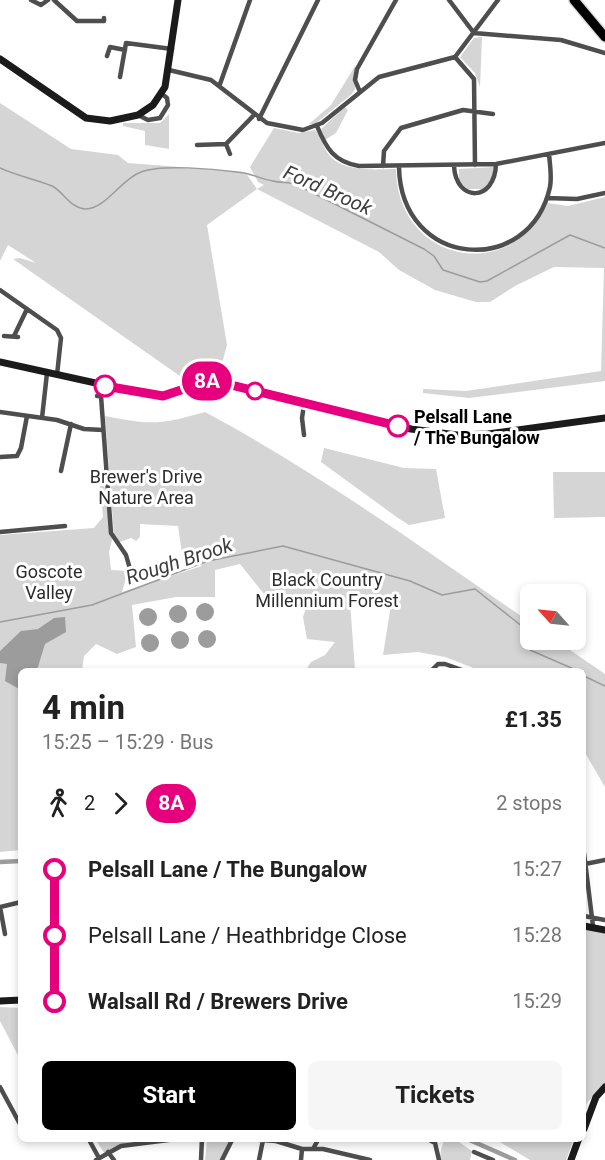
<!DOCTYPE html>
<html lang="en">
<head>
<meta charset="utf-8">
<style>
	body { margin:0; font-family:Roboto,sans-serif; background:#f6f6f6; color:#222; height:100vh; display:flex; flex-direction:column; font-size:22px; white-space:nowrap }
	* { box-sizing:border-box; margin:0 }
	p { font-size:20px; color:#767676 }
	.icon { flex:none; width:33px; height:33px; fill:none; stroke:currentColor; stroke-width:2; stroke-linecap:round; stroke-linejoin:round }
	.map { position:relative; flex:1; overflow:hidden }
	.details { position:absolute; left:18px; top:668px; width:568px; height:474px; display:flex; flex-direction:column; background:#fff; border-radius:9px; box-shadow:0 3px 9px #0003 }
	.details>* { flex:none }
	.badge { padding:0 12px; border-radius:20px; font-size:21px; line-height:39px }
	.needle { width:39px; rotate:297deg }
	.tools { position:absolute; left:520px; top:584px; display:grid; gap:12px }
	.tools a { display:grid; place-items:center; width:66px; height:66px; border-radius:9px; background:#fff; box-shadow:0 3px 9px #0003; font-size:30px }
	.map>.badge { position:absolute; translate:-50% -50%; box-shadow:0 0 0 3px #fff }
	.legs { display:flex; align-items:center; gap:9px; height:66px; padding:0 24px; font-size:20px }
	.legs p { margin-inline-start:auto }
	.head { display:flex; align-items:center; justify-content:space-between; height:102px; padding:0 24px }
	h1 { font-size:33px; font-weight:700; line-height:45px }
	.button { display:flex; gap:12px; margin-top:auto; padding:12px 24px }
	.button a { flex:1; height:69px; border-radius:9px; background:#000; color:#fff; font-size:24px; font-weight:700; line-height:69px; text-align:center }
	.button a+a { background:#f6f6f6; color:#222 }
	ul { padding:0 24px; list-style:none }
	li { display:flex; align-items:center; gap:21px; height:66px; font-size:22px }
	li i { display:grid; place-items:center; width:9px; height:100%; margin:0 8px; background:currentColor }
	li i::after { content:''; width:15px; height:15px; margin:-8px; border:4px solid; border-radius:50%; background:#fff }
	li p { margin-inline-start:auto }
	li:first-child i { background:linear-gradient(#0000 50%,currentColor 0) }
	li:last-child i { background:linear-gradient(currentColor 50%,#0000 0) }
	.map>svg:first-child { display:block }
</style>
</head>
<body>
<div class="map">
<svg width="605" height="1160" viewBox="0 0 605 1160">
	<rect width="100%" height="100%" fill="#fff"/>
	<path fill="#d5d5d5" d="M482 37 480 87 475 73 460 57 474 38Z
		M355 66V89L352 94 315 124H309L331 105Z
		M0 103 71 149 118 155 128 163 245 172 257 189 264 185 258 182 250 167 274 128 299 133 315 130C321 137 323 147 329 155 344 173 375 169 396 169 397 260 507 287 548 203L568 206 605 197V381L469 398 423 393V389L466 391 601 371 604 268 554 267 515 286 490 302H476L435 290 399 270 379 252 257 189 207 225 227 345 218 378 195 375 187 381 13 259 20 258 36 263 8 245 0 261Z
		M345 107 348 110 336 133 325 140 321 129Z
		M169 114V149L145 145V131L123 126V123H160Z
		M494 167 492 180 483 189H467L459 180V169Z
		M205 412C319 473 425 550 531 623V639H554L605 674V787L584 751V670H479L445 657 418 652 383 655 392 598 350 602 355 670H277L282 668H307L311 662 325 655 335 642 307 639 303 617 307 605 283 595 272 604 240 564 215 570V597H176L132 605 136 647 117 654 96 644 84 656 82 670H21V850L0 852V535L94 528 103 517 100 486 104 484 112 540 109 552 111 570 128 571 122 592 202 566 200 562 184 567 178 526 140 524V537L136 541 131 538 117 543 114 536 105 416C152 425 159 425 205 412Z
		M324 448 404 468 436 469 445 518 409 525 398 518 321 462Z
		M553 472H605V517L554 518Z
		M585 929 605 933V1083L587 1103 584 1114Z
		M0 1007 21 1008V1061L0 1021Z
		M95 1139H174L122 1145 105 1154Z
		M495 1139H574L566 1160H530Z
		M207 1140 229 1141 220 1160H205Z
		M444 1141 459 1142 472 1151 470 1160H440L441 1149Z"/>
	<path fill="#9c9c9c" d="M196 612a9 9 0 1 1 18 0a9 9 0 1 1-18 0Z
		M169 614a9 9 0 1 1 18 0a9 9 0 1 1-18 0Z
		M139 617a9 9 0 1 1 18 0a9 9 0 1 1-18 0Z
		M65 617 66 632 45 644 37 670H21V690L5 681 7 664 0 663V651L21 631 38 629 54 618Z
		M198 639a9 9 0 1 1 18 0a9 9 0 1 1-18 0Z
		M171 640a9 9 0 1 1 18 0a9 9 0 1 1-18 0Z
		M141 643a9 9 0 1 1 18 0a9 9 0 1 1-18 0Z"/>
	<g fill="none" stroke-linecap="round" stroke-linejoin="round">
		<path stroke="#9c9c9c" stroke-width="1.5" d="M0 168C17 176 35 179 52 186 64 192 70 208 85 209 105 210 121 179 141 172 161 164 215 169 237 172 250 173 261 179 273 181 281 183 288 182 295 184L424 249 434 256 443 270 480 282 487 281 570 235 605 248
			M0 622 92 605 208 561 283 546 410 581 442 595 475 589 528 631 530 650 576 670
			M584 676 605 686"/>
		<path stroke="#9c9c9c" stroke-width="4.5" d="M0 862 21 861
			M465 1138 515 1160"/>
		<defs>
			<path id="highway" d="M574 0 605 37"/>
		</defs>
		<use href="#highway" stroke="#dbdbdb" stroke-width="12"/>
		<path stroke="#4e4e4e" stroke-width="4.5" d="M31 0 41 5 48 0
			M54 0 77 21H104V18
			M449 0 474 33
			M474 33 561 40 605 53
			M107 56 110 47 125 50
			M455 57 474 79 475 165
			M169 70 211 80 267 123 303 130 322 123 379 77 455 57 498 0
			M120 77 126 43 172 49
			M220 84 250 0
			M360 92 355 80 357 69 396 0
			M138 115 148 120 160 118 168 105 167 98 162 94
			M259 119 318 0
			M317 126C326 148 334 162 359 166L496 164 605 143
			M226 144 230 154
			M197 145 226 144 254 115
			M383 166 384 151 401 128 463 110 493 114
			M454 166C456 203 495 202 496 164
			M399 167C401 269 530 278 550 187 552 177 550 165 549 154
			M547 198 577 199 605 193
			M0 290 57 330 61 338 57 375
			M4 336 18 337
			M14 336 27 309
			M97 396H101L111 533 126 555 130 569
			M0 412 57 420 84 429 103 430
			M42 418 47 373
			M304 435 302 418 304 405
			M0 457 17 456 21 448 27 416
			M61 471 71 424
			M0 532 65 526
			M432 670 438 664H445L462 670
			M584 853 593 926
			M585 864 605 860
			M0 907 5 934
			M0 907 21 902
			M584 916 605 920
			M0 1087 21 1126
			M88 1138 99 1158
			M235 1138 276 1141 302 1149H323L370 1160
			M426 1138 435 1143 439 1160
			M313 1149 319 1138
			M108 1152 114 1160
			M474 1152 493 1160
			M96 1160 121 1146 184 1138
			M201 1160 202 1138
			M222 1160 233 1138
			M259 1160 263 1140
			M301 1160 302 1149"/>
		<path stroke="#1b1b1b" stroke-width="7" d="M0 59 86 118 110 121 138 115 153 105 165 87 178 0
			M0 362 150 395 173 393 211 380 411 429 457 435 488 434 605 418
			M584 926 605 930
			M0 1001 21 1000
			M584 1129 596 1097 605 1087
			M571 1160 579 1138"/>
		<use href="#highway" stroke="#000" stroke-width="9"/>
	</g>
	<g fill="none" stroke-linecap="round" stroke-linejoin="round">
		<defs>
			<path id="line-1" d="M105 386 163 396 211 380 398 426"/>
		</defs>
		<use href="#line-1" stroke="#fff" stroke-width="14"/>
		<use href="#line-1" stroke="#e6007e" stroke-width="9"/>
	</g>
	<g fill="#fff" stroke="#e6007e" stroke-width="3">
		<circle cx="105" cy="386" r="10"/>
		<circle cx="255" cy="391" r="8"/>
		<circle cx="398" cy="426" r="10"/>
	</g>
	<g text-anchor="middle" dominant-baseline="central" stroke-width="6" stroke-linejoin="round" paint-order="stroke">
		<g font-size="18" font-weight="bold" fill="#000" stroke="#fff" text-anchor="start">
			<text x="414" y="416">Pelsall Lane<tspan x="414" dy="21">/ The Bungalow</tspan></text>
		</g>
		<g font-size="18" fill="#2c2c2c" stroke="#fff">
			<text x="146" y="476">Brewer's Drive<tspan x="146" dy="21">Nature Area</tspan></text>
			<text x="49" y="571">Goscote<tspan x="49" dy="21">Valley</tspan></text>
			<text x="327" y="579">Black Country<tspan x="327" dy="21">Millennium Forest</tspan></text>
		</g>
		<g font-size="20" font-style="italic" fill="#3d3d3d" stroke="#fff">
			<text transform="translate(328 190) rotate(24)">Ford Brook</text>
			<text transform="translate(179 561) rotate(-18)">Rough Brook</text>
		</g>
	</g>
</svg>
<div class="tools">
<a><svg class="needle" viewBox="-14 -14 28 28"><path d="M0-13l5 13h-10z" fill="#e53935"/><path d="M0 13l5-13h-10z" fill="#767676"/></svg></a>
</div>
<b class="badge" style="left:207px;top:381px;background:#e6007e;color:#fff">8A</b>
<section class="details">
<div class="head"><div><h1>4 min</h1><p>15:25 – 15:29 · Bus</p></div><b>£1.35</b></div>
<div class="legs"><svg class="icon" aria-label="walk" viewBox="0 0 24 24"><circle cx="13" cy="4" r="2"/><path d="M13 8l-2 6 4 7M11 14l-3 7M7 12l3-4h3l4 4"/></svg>2<svg class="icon" aria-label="forward" viewBox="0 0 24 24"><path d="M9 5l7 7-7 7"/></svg><b class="badge" style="background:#e6007e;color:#fff">8A</b><p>2 stops</p></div>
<ul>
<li><i style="color:#e6007e"></i><b>Pelsall Lane / The Bungalow</b><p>15:27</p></li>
<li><i style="color:#e6007e"></i><span>Pelsall Lane / Heathbridge Close</span><p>15:28</p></li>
<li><i style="color:#e6007e"></i><b>Walsall Rd / Brewers Drive</b><p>15:29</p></li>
</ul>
<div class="button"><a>Start</a><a>Tickets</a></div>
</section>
</div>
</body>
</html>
